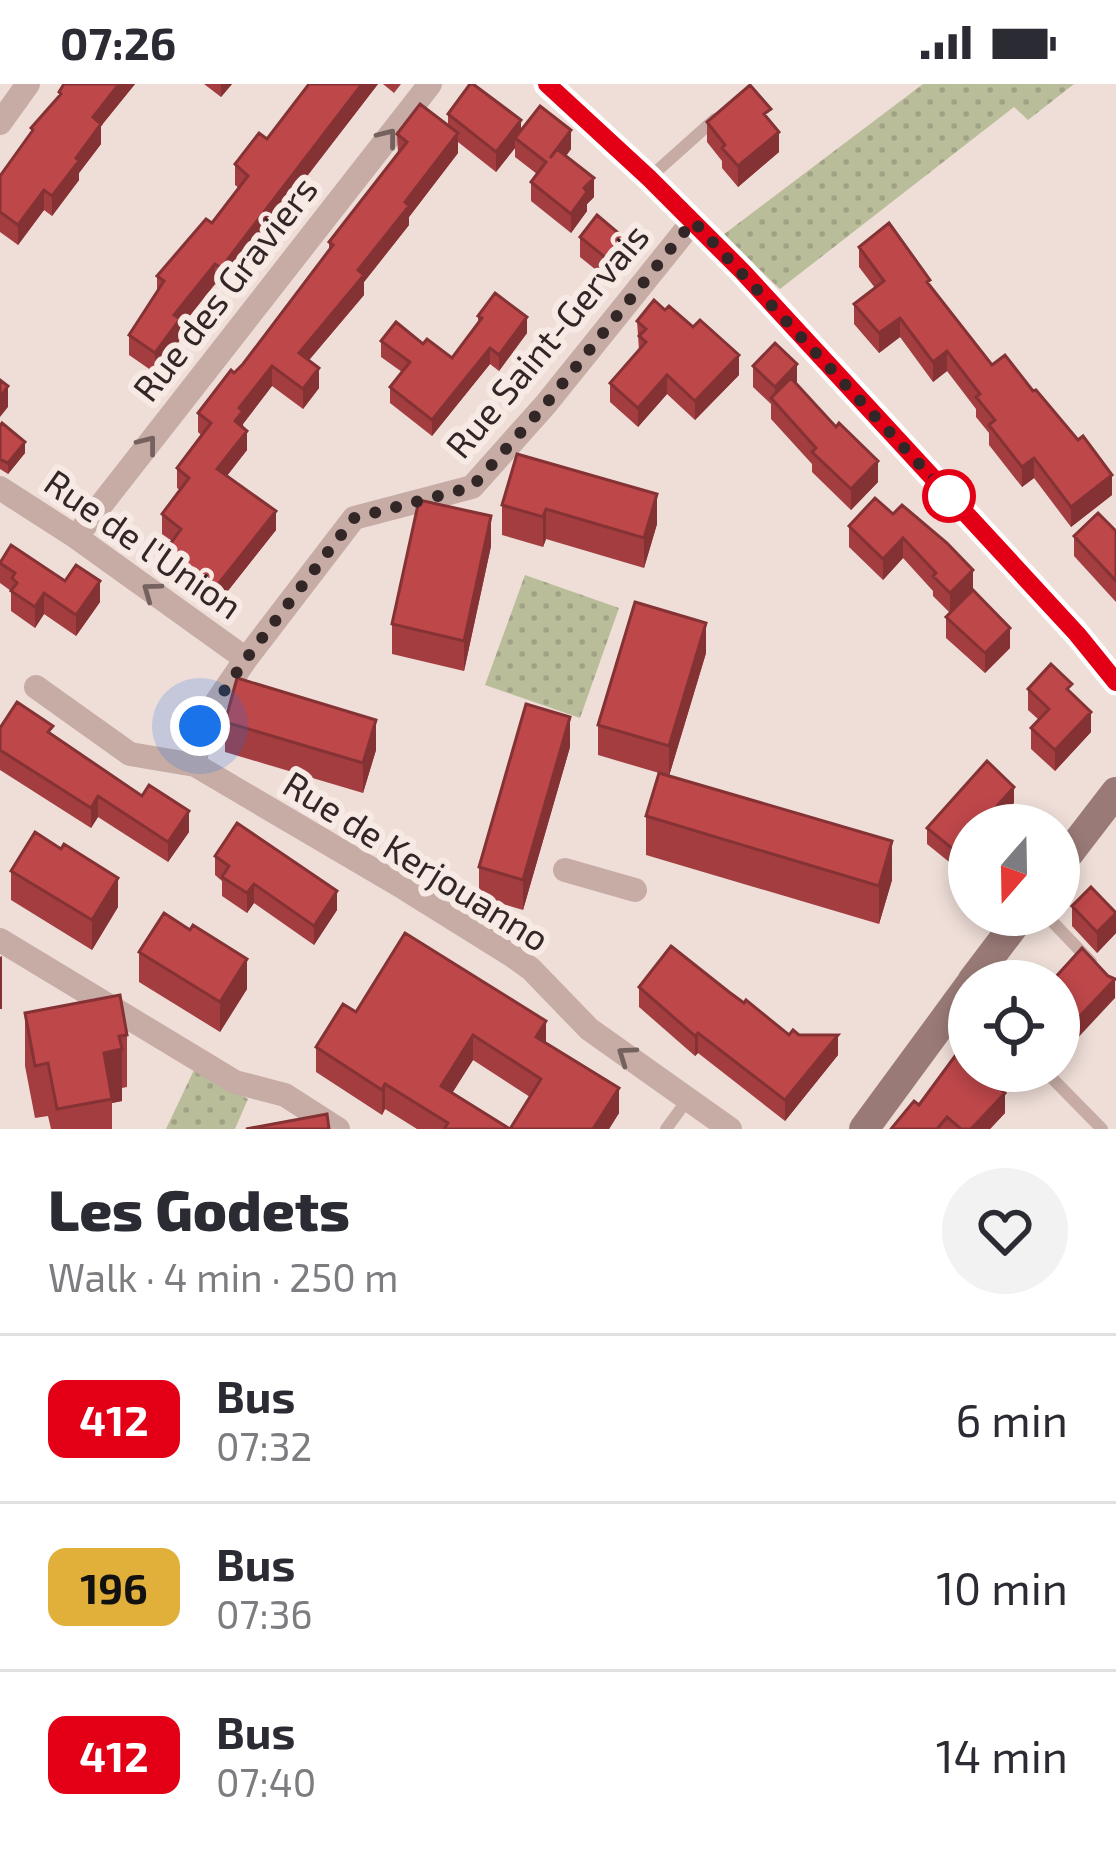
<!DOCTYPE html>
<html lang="en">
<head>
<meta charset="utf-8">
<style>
	body { margin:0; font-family:"Exo 2",sans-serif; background:#f2f2f3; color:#2b2b33; height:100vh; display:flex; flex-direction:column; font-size:45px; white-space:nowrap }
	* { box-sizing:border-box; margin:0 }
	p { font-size:39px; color:#7c7c81 }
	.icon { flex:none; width:66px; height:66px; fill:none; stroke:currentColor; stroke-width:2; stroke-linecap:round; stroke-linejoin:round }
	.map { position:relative; height:1045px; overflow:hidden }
	.sheet { display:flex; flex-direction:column; background:#fff; flex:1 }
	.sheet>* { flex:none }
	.badge { padding:0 24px; border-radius:18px; font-size:42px; line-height:78px }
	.needle { width:78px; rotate:200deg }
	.buttons { position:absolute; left:948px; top:720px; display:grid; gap:24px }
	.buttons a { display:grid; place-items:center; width:132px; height:132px; border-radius:50%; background:#fff; box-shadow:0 6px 18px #0003; font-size:60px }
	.you { position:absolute; width:60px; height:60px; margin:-30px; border:9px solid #fff; border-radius:50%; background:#1a73e8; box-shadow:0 0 0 18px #1a73e833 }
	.map>.badge { position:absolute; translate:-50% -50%; box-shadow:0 0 0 6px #fff }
	.round { display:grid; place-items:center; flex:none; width:126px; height:126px; border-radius:63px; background:#f2f2f3 }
	.summary { display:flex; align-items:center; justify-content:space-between; height:204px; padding:0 48px }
	h1 { font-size:57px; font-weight:800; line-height:90px }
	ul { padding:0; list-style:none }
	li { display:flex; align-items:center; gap:36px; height:168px; padding:0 48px; border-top:3px solid #e1e1e2 }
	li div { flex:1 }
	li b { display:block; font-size:45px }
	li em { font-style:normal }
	li .badge { min-width:132px; font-weight:700; text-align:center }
	.status { display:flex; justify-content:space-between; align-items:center; height:84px; padding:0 60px; background:#fff; direction:ltr }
	.status svg { height:33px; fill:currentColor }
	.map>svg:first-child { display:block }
</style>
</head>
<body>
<div class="status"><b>07:26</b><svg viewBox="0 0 49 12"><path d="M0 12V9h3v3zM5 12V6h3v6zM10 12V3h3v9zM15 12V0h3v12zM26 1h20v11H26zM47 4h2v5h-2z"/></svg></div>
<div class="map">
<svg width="1116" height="1045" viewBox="0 0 1116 1045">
	<defs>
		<pattern id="grass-dots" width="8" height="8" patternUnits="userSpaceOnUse" patternTransform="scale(3)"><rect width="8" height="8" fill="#babd9a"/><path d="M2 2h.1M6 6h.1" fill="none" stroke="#a0a285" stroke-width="1.8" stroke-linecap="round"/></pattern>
	</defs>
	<rect width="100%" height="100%" fill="#efded8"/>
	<path fill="url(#grass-dots)" d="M923 0H1074L1028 36 1014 23 780 205 723 151Z
		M525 491 619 524 580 634 485 601Z
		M194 986 248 1015 235 1045H166Z"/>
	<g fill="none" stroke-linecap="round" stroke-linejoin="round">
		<path stroke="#c6aca5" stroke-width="12" d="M649 94 715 35
			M1046 831 1091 878
			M1045 987 1102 1045
			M666 1045 688 1015"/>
		<path stroke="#c6aca5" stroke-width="24" d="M547 0 649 94 742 187 1077 550 1116 598
			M0 39 28 0
			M0 404 76 453 246 575
			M76 453 430 0
			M36 603 130 670 195 681 200 642 246 575 354 434 472 403 546 320 693 137
			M195 681 404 804 513 872 531 885 589 945 730 1045
			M565 786 635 806
			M0 856 235 998 285 1011 338 1045"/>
		<path stroke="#997a77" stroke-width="30" d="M1059 782 1116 708
			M972 897 1022 831
			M864 1045 969 902"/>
	</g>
	<path fill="#a33d40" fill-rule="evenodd" d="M64 0H135L101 42V60L79 89V96L52 132 44 126 18 161 0 148V92L31 49V44L59 13V8Z
		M204 0H232L221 13Z
		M309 0H378L221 204 215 200 180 244V256L155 289 129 271V251L157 207V192L212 139 239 104 235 101V80L267 55Z
		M383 0H401L394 9Z
		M448 30 521 46 571 65 566 72 594 113 587 120V127L571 149 531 117V98L537 90 515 73V64L496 88 458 58V69L409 133V141L364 198V211L309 276 319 304 303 325 272 302 243 340 247 366 227 392 276 446 212 527 160 493V474L172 457 162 450V430L180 406 177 404V384L202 352 198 348V329L243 280 329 167V158L398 70 397 50 448 41Z
		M707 38H771L779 68 738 103 722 84V77L707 58Z
		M580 153 623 173 606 194 580 173Z
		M859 163 930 202 992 281 1112 411 1071 443 1034 394 1022 403 989 361V349L976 333V325L947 287 933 298 900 253 879 269 854 240V220L875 204 859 183Z
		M478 232 527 249 499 287 490 280 432 352 390 319V303L402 288 381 273V257L423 260 452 274 478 240Z
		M637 237 739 291 695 336 667 310 638 343 610 318V299L639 266Z
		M753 282 797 300 878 398 851 426 812 388V380L771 335V320L753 303Z
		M0 342 25 369 8 390 0 385Z
		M517 370 657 440 644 484 546 455 543 463 502 451V421Z
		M875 414 973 506 1010 564 985 589 946 554V533L950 529 933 512V507L903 474 883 496 849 463V442Z
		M1116 447V518L1074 472V452Z
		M491 462 464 587 392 570V540Z
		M0 477 65 497 100 518 76 552 44 530 35 544 11 527V507L0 499Z
		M706 569 669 692 892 796 879 840 646 771V732L659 689 598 671V641Z
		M1028 605 1072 610 1091 648 1055 687 1031 665V644L1039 636 1028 626Z
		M225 638 376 666 363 709 225 668Z
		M0 644 53 651 189 748 168 778 98 733 91 744 0 686Z
		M570 663 523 826 479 813V783Z
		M1014 719 969 741V774L959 786 927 760V744Z
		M215 772 337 826 314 861 254 819 247 829 222 812V797L215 791Z
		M11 787 118 823 92 866 11 816Z
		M1072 822 1116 849 1097 869 1072 842Z
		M139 868 247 905 220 948 139 898Z
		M639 903 729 908 789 951H799L838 971 785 1037 698 969 695 972 639 923Z
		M356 928 546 959 619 1029 609 1045H417L385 1025 382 1031 316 988V963ZM473 976 530 1013 510 1045 452 1009Z
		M25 929 127 951V1003L122 1004V1017L112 1019V1045H51L48 1032 35 1034 25 982Z
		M1003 987V1000L1000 1004 1005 1029 990 1045H891L919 1021Z"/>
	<path fill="#853234" d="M119 0H135L101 42V60L79 89V96L52 132V112L93 33Z
		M221 0H232L221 13Z
		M362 0H378L221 204V184Z
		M521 36V56L515 54V64L496 88V68Z
		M571 46V65L550 93V74Z
		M779 48V68L738 103V82Z
		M458 49V69L409 133V141L364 198V211L299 288V269L405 118Z
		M594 94V113L587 120V127L571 149V130L584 104Z
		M44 106V126L18 161V141Z
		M623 153V173L606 194V174Z
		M215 180V200L180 244V256L155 289V269L174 231Z
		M527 233V249L499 287V271Z
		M900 234V253L879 269V249Z
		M490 264V280L432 352V336Z
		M947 267V287L933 298V278Z
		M739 271V291L695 336V317Z
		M797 280V301L775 318V303Z
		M272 282V302L243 340V347L235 337 239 324Z
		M319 284V304L303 325V305Z
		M667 291V310L638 343V324Z
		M8 302V323L0 333V313Z
		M247 347V366L217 404V385Z
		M25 358V369L8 390V379Z
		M1034 374V394L1022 403V383Z
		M878 377V398L851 426V405Z
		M1112 391V411L1071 443V423Z
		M657 410V440L644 484V454Z
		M546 425V455L543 463V433Z
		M276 427V446L212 527V508Z
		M491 432V462L464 587V557Z
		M903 454V474L883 496V475Z
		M973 486V507L950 529V509Z
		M100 497V518L76 552V531Z
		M44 509V530L35 544V523Z
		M706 539V569L669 692V662Z
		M1010 544V564L985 589V569Z
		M1091 628V648L1055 687V666Z
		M570 633V663L523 826V796Z
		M376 636V666L363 709V679Z
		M1014 703V719L994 741H980Z
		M98 712V733L91 744V724Z
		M189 727V748L168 778V758Z
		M892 757V796L879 840V802Z
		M969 758V774L959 786V770Z
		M118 794V823L92 866V836Z
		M254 800V819L247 829V809Z
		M337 807V826L314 861V842Z
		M1116 829V849L1097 869V848Z
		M2 872V925H0V873Z
		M247 875V905L220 948V918Z
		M1115 895V914L1060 973V953Z
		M546 937V962L536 953Z
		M698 949V969L695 972V952Z
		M473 951V976L441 1027V1002Z
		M838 951V971L785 1037V1016Z
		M122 965V1017L112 1019 104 969Z
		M997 987H1003V1000L989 1016V995Z
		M385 1000V1025L382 1031V1006Z
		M619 1004V1029L609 1045H593Z
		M1005 1009V1029L990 1045H971Z"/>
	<path fill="#be474a" stroke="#853234" stroke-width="3" fill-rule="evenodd" d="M64 0H119L93 33 101 40 76 74 79 77 52 112 44 106 18 141 0 128V92L33 46 31 44 61 10 59 8Z
		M309 0H362L221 184 215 180 174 231 180 235 155 269 129 251 164 197 157 192 206 135 212 139 248 92 235 80 259 49 267 55Z
		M470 0H473L521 36 496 68 448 30Z
		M750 1 771 25 764 30 779 48 738 82 722 64 725 61 707 38Z
		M420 20 458 49 405 118 409 122 358 186 364 191 299 269 319 284 303 305 272 282 239 324 243 327 235 337 247 347 217 385 276 427 212 508 160 474 181 445 162 430 189 394 177 384 211 339 198 329 231 286 234 289 243 280 333 161 329 158 407 58 397 50Z
		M540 22 571 46 550 74 557 65 594 94 584 104 587 108 571 130 531 98 546 78 515 54Z
		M597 131 623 153 606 174 580 153Z
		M889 139 930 196 927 198 992 281 1005 271 1033 307 1036 306 1078 356 1083 352 1112 391 1071 423 1034 374 1022 383 989 341 995 336 976 313 980 310 947 267 933 278 900 234 879 249 854 220 884 197 859 163Z
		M495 209 527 233 499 271 490 264 432 336 390 303 410 278 381 257 396 238 423 260 427 255 452 274 482 234 478 232Z
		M654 216 665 226 669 222 693 243 700 236 739 271 695 317 667 291 638 324 610 299 646 258 639 252 646 245 637 237Z
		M775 259 797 280 775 303 753 282Z
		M791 294 836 343 839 339 878 377 851 405 812 368 816 364 771 314Z
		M0 296 8 302 0 313Z
		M2 339 25 358 8 379 0 375V342Z
		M517 370 657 410 644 454 546 425 543 433 502 421Z
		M875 414 893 430 902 421 947 459 973 486 950 509 933 492 936 489 903 454 883 475 849 442Z
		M419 416 491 432 464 557 392 540Z
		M1098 429 1116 447V497L1074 452Z
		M11 461 65 497 76 481 100 497 76 531 44 509 35 523 11 507 17 499 12 494 15 489 0 479Z
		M973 506 1010 544 985 569 946 533Z
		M635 518 706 539 669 662 598 641Z
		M1051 580 1072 600 1067 605 1091 628 1055 666 1031 644 1049 625 1028 605Z
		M237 594 376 636 363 679 225 638Z
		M17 618 53 642 48 648 142 712 149 701 189 727 168 758 98 712 91 724 0 666V644Z
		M526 620 570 633 523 796 479 783Z
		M987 677 1014 703 980 741H969V758L959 770 927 744Z
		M659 689 892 757 879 802 646 732Z
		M237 739 337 807 314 842 254 800 247 809 222 793 229 782 215 772Z
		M35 748 61 765 64 760 118 794 92 836 11 787Z
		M1091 803 1116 829 1097 848 1072 822Z
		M164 829 190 846 193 841 247 875 220 918 139 868Z
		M405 849 546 937 536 953 619 1004 593 1045H444L448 1039 385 1000 382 1006 316 963 343 920 356 928ZM473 951 541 995 510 1045 441 1002Z
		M671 862 729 908 744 919 746 916 789 951 793 946 799 951H838L785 1016 698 949 695 952 639 903Z
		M1082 864 1108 892 1115 895 1060 953 1059 897H1052Z
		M120 911 127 951 119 952 122 965 104 969 112 1015 57 1025 48 979 35 982 25 929Z
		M969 953V987H997L989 995 1005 1009 971 1045H961L947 1033 937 1045H891L914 1017 919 1021Z
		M327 1030 329 1045H246Z"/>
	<defs><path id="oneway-chevron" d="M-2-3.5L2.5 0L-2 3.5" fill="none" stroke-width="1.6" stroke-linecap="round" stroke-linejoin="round" transform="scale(3)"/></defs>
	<g stroke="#75625f">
		<use href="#oneway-chevron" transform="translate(388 53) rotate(-52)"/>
		<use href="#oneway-chevron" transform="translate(148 360) rotate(-52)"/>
		<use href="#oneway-chevron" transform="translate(151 507) rotate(-144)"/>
		<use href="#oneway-chevron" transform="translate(626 971) rotate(-145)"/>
	</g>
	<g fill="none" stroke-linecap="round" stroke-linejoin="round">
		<defs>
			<path id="line" d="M547 0 649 94 742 187 1077 550 1116 598"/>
		</defs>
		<use href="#line" stroke="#fff" stroke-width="27"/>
		<use href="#line" stroke="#e30017" stroke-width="18"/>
		<path stroke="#322626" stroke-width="12" stroke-dasharray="0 21.6" d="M200 642 246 575 354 434 472 403 546 320 693 137 949 412"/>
	</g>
	<circle fill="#fff" stroke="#e30017" stroke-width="6" cx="949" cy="412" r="24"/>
	<g text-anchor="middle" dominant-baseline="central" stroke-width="12" stroke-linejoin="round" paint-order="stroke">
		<g font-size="36" fill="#322626" stroke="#f7e9e4">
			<text transform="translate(224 204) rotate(-52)">Rue des Graviers</text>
			<text transform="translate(546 256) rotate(-50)">Rue Saint-Gervais</text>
			<text transform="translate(144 459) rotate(35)">Rue de l'Union</text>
			<text transform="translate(417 776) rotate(32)">Rue de Kerjouanno</text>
		</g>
	</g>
</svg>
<div class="buttons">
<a><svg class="needle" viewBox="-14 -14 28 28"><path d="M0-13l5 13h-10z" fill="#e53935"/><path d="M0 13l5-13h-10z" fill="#7c7c81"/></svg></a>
<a><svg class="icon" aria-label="locate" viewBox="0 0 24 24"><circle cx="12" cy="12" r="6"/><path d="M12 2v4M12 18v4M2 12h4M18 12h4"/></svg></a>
</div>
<div class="you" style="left:200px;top:642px"></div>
</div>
<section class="sheet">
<div class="summary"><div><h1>Les Godets</h1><p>Walk · 4 min · 250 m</p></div><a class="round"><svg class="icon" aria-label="heart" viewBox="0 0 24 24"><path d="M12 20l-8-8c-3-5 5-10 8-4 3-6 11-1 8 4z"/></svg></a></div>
<ul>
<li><span class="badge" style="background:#e30017;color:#fff">412</span><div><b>Bus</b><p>07:32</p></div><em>6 min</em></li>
<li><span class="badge" style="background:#e0b03b;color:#111">196</span><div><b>Bus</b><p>07:36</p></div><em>10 min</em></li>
<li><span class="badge" style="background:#e30017;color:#fff">412</span><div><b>Bus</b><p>07:40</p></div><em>14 min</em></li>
</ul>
</section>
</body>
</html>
